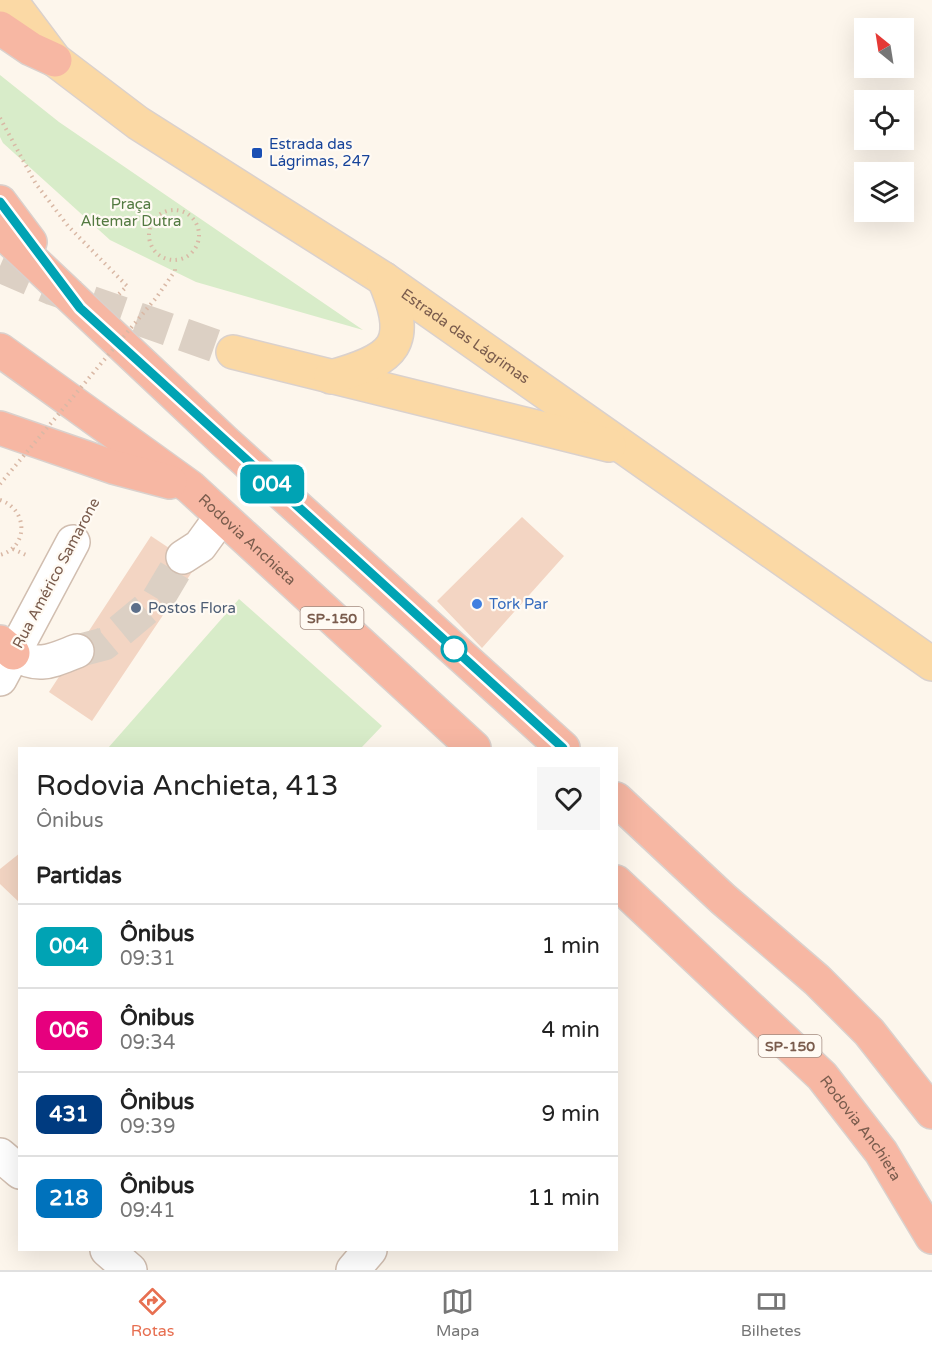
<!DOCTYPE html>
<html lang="pt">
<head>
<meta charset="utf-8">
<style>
	body { margin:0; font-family:"Varela Round",sans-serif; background:#f6f6f6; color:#222; height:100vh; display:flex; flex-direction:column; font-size:22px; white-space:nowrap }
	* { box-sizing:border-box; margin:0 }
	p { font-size:20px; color:#767676 }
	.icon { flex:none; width:33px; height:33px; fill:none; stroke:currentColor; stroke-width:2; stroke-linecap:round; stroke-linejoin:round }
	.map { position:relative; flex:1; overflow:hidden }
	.side { position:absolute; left:18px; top:747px; width:600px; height:504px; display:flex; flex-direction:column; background:#fff; border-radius:0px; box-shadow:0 6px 24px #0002 }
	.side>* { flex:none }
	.badge { padding:0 12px; border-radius:9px; font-size:21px; line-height:39px }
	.needle { width:39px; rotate:330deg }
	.buttons { position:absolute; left:854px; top:18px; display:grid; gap:12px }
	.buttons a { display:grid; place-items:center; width:60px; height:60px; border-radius:0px; background:#fff; box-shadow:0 6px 24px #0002; font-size:30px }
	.map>.badge { position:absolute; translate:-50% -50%; box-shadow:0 0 0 3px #fff }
	h2 { padding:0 18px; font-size:22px; line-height:54px }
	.round { display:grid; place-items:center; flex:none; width:63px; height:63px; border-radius:0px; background:#f6f6f6 }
	.head { display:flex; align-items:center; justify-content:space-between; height:102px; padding:0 18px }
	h1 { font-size:28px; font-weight:600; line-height:45px }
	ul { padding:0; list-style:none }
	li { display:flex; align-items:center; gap:18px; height:84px; padding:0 18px; border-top:2px solid #e0e0e0 }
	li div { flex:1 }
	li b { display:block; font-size:22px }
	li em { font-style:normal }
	li .badge { min-width:66px; font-weight:700; text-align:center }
	.menu { display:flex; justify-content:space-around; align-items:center; height:84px; border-top:2px solid #e0e0e0; background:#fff; font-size:16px; color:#767676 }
	.menu a { display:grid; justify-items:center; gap:3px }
	.menu .active { color:#e76f51 }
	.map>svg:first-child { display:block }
</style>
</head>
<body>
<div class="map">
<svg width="932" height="1270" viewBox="0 0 932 1270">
	<rect width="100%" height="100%" fill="#fdf6ec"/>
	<path fill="#d8ecc9" d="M0 75 59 122 363 330 196 282 110 240 3 143 0 137Z
		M239 599 382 726 361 748H108Z"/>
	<path fill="#f3d5c3" d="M522 517 564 556 482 648 437 601Z
		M151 536 196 566 92 721 49 692Z
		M20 853V903L0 884V869Z"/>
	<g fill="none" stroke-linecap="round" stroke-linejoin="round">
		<path stroke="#dcd0c4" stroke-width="33" stroke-dasharray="33 16" stroke-linecap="butt" d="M77 651 104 644 158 599 183 557"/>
		<path stroke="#dcd0c4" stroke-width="33" stroke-dasharray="33 16" stroke-linecap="butt" d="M0 266 53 289 233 352"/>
		<defs>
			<path id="minor" d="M183 557 200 546 221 517
				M13 653C39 669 51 661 77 651
				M0 679 73 542
				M0 1155 20 1172
				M107 1250 130 1270
				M353 1270 370 1250"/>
			<g id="major">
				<path id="s1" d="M10 0 55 60 138 123 384 279 932 664"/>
				<path d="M233 352 609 445"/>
				<path d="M331 377C396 359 412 344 384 279"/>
			</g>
			<g id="highway">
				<path d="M0 28 31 49 55 60"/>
				<path d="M0 202 30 242"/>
				<path d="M0 230 224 441 563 748"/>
				<path id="s2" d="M0 350 190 487 474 748"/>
				<path d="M0 428 113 467 170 482"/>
				<path d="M0 642 13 653"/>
				<path d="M616 799 723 899 817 980 869 1032 932 1112"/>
				<path id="s3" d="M616 882 822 1076 881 1152 932 1237"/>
			</g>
		</defs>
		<use href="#minor" stroke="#d1beb0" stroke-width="36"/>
		<use href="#major" stroke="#dad1cd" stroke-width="36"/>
		<use href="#highway" stroke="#dad1cd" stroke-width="36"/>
		<path stroke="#d9b8a5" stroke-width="4" stroke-dasharray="1.5 4.5" stroke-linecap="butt" d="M0 118 36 184 68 226 127 286 119 294
			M149 235a25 25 0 1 1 50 0a25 25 0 1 1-50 0Z
			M0 500C28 509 29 547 0 555
			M88 512 96 497
			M13 549 26 555"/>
		<use href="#minor" stroke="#fff" stroke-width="33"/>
		<use href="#major" stroke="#fbd9a5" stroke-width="33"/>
		<use href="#highway" stroke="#f7b7a3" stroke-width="33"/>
		<path stroke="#d9b8a5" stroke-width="4" stroke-dasharray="1.5 4.5" stroke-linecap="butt" d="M0 484 156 298 175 271V268"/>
	</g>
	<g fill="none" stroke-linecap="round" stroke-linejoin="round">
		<defs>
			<path id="line" d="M0 202 80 308 563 748"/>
		</defs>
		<use href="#line" stroke="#fff" stroke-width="14"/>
		<use href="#line" stroke="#00a3b4" stroke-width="9"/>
	</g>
	<rect fill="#1a4fb4" stroke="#fffaf3" stroke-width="2" x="251" y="147" width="12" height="12" rx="3"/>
	<circle fill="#3f7fe0" stroke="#fffaf3" stroke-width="2" cx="477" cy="604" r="6"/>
	<circle fill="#5c6f8a" stroke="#fffaf3" stroke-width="2" cx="136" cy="608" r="6"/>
	<circle fill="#fff" stroke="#00a3b4" stroke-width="3" cx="454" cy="649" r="12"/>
	<g text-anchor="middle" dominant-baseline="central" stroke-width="4.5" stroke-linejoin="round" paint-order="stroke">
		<g fill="#fffaf3" stroke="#a28b7f" stroke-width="1.5">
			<rect x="300.5" y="607" width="63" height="22" rx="4.5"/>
			<rect x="758.5" y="1035" width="63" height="22" rx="4.5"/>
		</g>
		<g font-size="14" font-weight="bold" fill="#7a5c4d">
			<text x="332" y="618">SP-150</text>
			<text x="790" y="1046">SP-150</text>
		</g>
		<g font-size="15" fill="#164399" stroke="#fffaf3" text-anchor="start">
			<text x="269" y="144">Estrada das<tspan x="269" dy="17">Lágrimas, 247</tspan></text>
		</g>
		<g font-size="15" fill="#537a41" stroke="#fffaf3">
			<text x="131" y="204">Praça<tspan x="131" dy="17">Altemar Dutra</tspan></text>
		</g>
		<g font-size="15" fill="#7a5c4d" stroke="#fffaf3">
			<text stroke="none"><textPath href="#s1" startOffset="570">Estrada das Lágrimas</textPath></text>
			<text stroke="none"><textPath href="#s2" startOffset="312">Rodovia Anchieta</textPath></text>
			<text transform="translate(56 573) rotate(-62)">Rua Américo Samarone</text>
			<text stroke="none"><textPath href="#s3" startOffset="348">Rodovia Anchieta</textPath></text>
		</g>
		<g font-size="15" fill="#366cbe" stroke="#fffaf3" text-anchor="start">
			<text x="489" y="604">Tork Par</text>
		</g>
		<g font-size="15" fill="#4e5e75" stroke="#fffaf3" text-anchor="start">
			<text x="148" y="608">Postos Flora</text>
		</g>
	</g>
</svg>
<div class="buttons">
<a><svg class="needle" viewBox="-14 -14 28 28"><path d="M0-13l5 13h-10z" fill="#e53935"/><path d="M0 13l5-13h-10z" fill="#767676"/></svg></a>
<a><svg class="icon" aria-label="locate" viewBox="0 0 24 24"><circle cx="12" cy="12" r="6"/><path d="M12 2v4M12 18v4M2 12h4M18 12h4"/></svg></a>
<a><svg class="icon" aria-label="layers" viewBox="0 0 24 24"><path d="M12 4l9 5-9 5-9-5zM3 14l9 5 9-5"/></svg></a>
</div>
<b class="badge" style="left:272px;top:484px;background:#00a3b4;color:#fff">004</b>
<section class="side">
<div class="head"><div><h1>Rodovia Anchieta, 413</h1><p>Ônibus</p></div><a class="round"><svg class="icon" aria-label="heart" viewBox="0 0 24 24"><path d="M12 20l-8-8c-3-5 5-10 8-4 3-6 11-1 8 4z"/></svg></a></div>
<h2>Partidas</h2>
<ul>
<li><span class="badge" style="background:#00a3b4;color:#fff">004</span><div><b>Ônibus</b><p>09:31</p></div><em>1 min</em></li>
<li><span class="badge" style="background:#e6007e;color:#fff">006</span><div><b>Ônibus</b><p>09:34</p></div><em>4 min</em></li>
<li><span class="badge" style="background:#003b80;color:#fff">431</span><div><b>Ônibus</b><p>09:39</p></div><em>9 min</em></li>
<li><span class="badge" style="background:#0072bc;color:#fff">218</span><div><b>Ônibus</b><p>09:41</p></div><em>11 min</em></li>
</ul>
</section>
</div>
<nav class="menu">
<a class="active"><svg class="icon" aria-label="directions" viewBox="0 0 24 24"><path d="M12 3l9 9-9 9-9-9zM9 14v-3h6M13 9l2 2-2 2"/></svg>Rotas</a>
<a><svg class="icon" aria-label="map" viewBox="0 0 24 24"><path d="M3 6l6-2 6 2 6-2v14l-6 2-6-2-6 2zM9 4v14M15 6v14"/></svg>Mapa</a>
<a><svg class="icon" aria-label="tickets" viewBox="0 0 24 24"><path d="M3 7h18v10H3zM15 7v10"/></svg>Bilhetes</a>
</nav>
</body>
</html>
